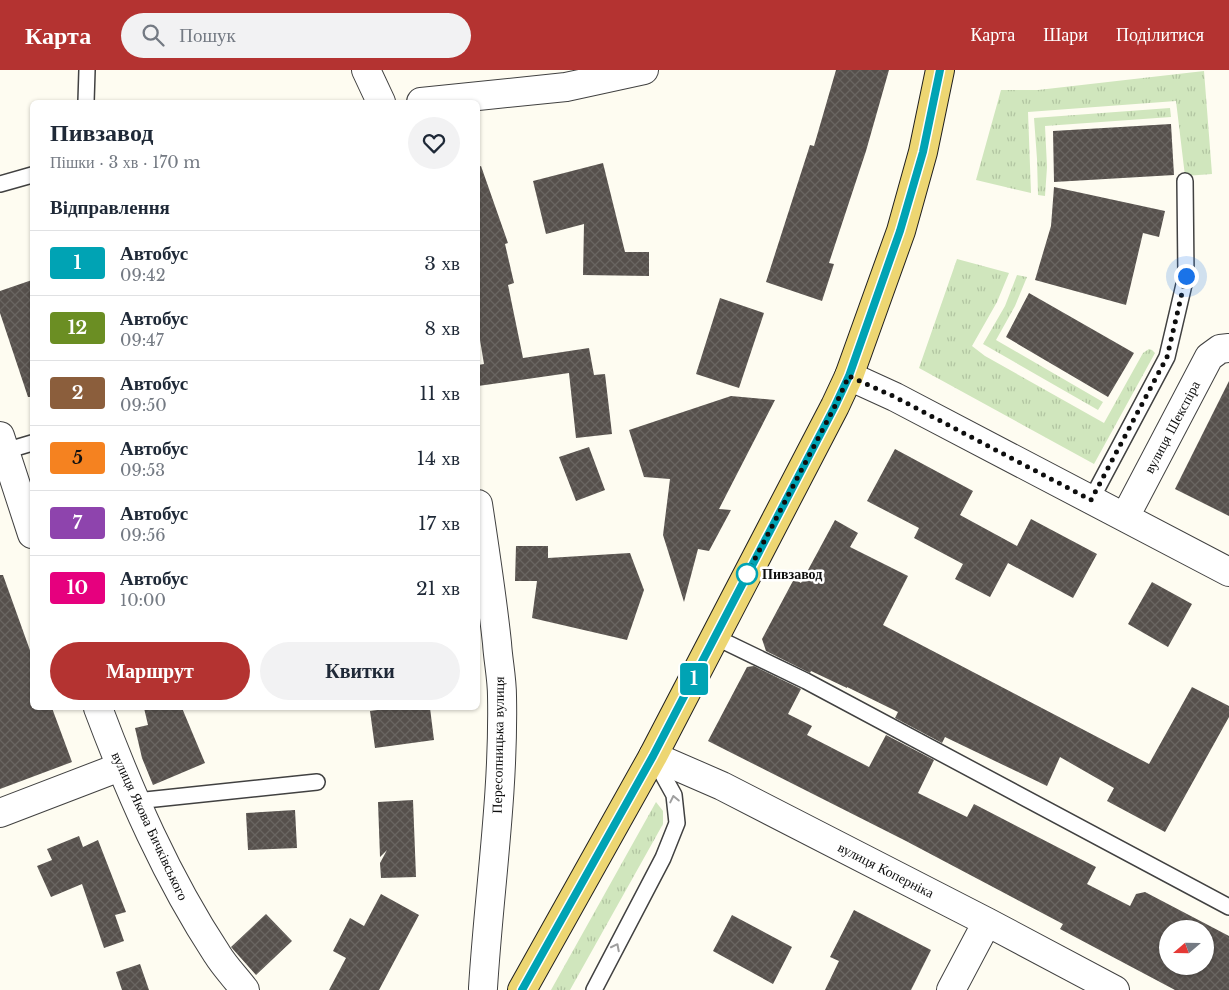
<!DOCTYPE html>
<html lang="uk">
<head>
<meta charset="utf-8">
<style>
	body { margin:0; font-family:"Libre Baskerville",serif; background:#f2f2f3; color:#1f2937; height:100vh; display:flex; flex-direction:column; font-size:19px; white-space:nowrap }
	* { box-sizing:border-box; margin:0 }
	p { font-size:16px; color:#747a83 }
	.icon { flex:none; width:28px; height:28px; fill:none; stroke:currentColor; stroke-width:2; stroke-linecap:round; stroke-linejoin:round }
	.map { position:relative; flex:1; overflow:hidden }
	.sheet { position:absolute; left:30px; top:30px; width:450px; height:610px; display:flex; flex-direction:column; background:#fff; border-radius:8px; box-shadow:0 1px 4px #0004 }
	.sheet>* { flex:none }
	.badge { padding:0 10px; border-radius:4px; font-size:18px; line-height:32px }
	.needle { width:32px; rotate:250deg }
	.buttons { position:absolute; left:1159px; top:850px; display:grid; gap:10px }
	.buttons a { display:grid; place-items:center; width:55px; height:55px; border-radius:50%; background:#fff; box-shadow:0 1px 4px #0004; font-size:25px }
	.you { position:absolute; width:25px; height:25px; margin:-12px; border:4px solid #fff; border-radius:50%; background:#1a73e8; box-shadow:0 0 0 8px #1a73e833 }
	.map>.badge { position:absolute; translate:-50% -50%; box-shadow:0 0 0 2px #fff }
	h2 { padding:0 20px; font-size:19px; line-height:45px }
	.round { display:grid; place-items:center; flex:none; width:52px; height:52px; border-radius:26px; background:#f2f2f3 }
	.head { display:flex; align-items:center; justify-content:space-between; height:85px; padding:0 20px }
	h1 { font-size:24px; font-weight:800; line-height:38px }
	.primary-button { display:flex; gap:10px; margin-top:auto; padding:10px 20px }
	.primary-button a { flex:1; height:58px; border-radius:30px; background:#b43331; color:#fff; font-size:20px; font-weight:800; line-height:58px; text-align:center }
	.primary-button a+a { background:#f2f2f3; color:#1f2937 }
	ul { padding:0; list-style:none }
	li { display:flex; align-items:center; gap:15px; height:65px; padding:0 20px; border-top:1px solid #e0e1e3 }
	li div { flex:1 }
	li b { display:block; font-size:19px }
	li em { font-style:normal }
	li .badge { min-width:55px; font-weight:700; text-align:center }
	header { display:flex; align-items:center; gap:30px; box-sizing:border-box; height:70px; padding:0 25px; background:#b43331; color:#fff }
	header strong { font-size:24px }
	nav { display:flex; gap:28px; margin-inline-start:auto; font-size:18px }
	.search { width:350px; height:45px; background:#f2f2f3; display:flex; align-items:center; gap:12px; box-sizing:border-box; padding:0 18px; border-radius:28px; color:#747a83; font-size:19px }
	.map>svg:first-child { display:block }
</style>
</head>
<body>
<header>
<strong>Карта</strong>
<div class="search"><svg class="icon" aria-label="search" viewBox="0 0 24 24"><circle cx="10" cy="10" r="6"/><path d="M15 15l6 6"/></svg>Пошук</div>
<nav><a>Карта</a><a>Шари</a><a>Поділитися</a></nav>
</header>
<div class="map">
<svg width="1229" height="920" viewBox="0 0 1229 920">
	<defs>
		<pattern id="grass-tufts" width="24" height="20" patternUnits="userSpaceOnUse" patternTransform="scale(1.25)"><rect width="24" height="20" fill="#d0e6bd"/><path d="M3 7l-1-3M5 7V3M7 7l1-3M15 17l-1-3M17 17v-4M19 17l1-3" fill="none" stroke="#b1c4a1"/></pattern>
		<pattern id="building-cross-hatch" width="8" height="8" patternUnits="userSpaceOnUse" patternTransform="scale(1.25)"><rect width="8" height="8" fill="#56504c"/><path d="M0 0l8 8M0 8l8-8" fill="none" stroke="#696561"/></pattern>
	</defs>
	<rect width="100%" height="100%" fill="#fefcf1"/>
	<path fill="url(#grass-tufts)" d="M1204 1 1212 104 1185 106 1176 31 1028 42 1031 123 976 110 1001 20H1038Z
		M1170 38 1171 47 1045 56 1047 97 1045 126 1038 125 1037 89 1034 48Z
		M957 189 1009 203 997 232 972 276 985 286 1104 353 1143 283 1149 279 1152 280 1155 283 1094 394 919 298Z
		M1017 205 1027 207 1015 236 996 270 1103 332 1098 340 983 274 1005 236Z
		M656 732 663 741V754L570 920H551Z"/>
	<path fill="url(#building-cross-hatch)" fill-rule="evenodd" d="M836 0H889L866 81 829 193 834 194 822 231 766 212 810 75 814 76Z
		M1171 54 1174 105 1054 112 1053 61Z
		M603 93 625 182H649V206L583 205 584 154 546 164 533 111Z
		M481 96 508 173 505 174 514 213 508 215 523 288 589 278 594 305 605 304 612 364 576 368 569 303 478 316V295L484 294 478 258V97Z
		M1054 117 1165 141 1159 167 1143 163 1126 235 1035 210 1051 156Z
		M32 210V327H28L0 243V221Z
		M1029 223 1134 283 1108 327 1006 267Z
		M720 228 764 243 739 318 696 304Z
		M1229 311V446L1175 419Z
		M731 326 775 330 719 439 731 440 709 481 698 479 684 532 663 465 670 409 644 407 629 360Z
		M589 377 605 420 576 431 559 387Z
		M895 379 973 421 960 445 1017 476 1031 449 1097 484 1073 528 1008 493 990 527 955 509 963 494 914 468 919 458 867 431Z
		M835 450 858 463 850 477 908 506 883 555 1149 694 1192 617 1229 636V647L1165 762 1107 731 1114 718 1060 687 1047 716 945 667 942 673 895 648 898 642 847 617V618L811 601 810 603 766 581 762 569 794 509 801 513Z
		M516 476H548V488L630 483 644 520 627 570 532 548 537 511H515Z
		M0 505H3L32 586V638H52L72 692 0 719Z
		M1152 512 1192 534 1168 577 1128 554Z
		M754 596 801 619 788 644 812 656 807 665 869 697 886 665 934 690 918 723 967 747 974 734 1096 797 1087 814 1130 836 1136 824 1145 822 1229 866V920H1175L1060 859 1063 854 906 771 708 671 747 597ZM1168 859H1205V896H1168Z
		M144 638H182L205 693 153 715 142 688 135 658 148 655Z
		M393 638H430L434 670 375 678 370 641Z
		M413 730 416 807 381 808 380 793 387 780 380 787 378 732Z
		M295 740 297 778 248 780 246 743Z
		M79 766 83 777 98 770 126 842 115 845 124 871 104 878 82 814 51 827 37 796 52 790 47 779Z
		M381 824 419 845 379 920H329L346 888 333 881 350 848 364 856Z
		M854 840 931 880 911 920H825L839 891 830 887Z
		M266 844 292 871 256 905 231 877Z
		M732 845 792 877 773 914 713 881Z
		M140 894 149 920H122L116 902Z"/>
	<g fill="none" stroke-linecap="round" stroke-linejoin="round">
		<defs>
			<path id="service" d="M86 32 87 0
				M0 114 32 105
				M5 381 32 373
				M1091 430 1167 287 1186 206 1185 111
				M715 567 806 611 1229 837
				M136 731 317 712
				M594 920 663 788 677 753 674 725 654 689"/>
			<path id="minor" d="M366 0 381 32
				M421 32 566 17 644 0
				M849 306 895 327 1229 502
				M0 366 32 464
				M478 434C485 480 492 526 497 573 498 590 502 608 502 626 504 724 489 821 483 918
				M1125 447 1209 287 1220 279 1229 278
				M98 638C130 723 167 808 217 884 225 897 236 908 245 920
				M653 686 722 716 987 852 1115 920
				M0 743 120 697
				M951 920 987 852"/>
			<path id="primary" d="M522 920 653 686 835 336 849 306 901 161 923 82 940 0"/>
		</defs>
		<use href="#service" stroke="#414141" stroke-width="18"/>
		<use href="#minor" stroke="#414141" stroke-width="30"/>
		<use href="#primary" stroke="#1f1f1f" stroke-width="30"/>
		<use href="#service" stroke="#fff" stroke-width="15"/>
		<use href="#minor" stroke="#fff" stroke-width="28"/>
		<use href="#primary" stroke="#edd672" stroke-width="28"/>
	</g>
	<defs><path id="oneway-chevron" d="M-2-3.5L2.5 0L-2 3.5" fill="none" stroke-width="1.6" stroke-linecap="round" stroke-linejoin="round" transform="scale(1.25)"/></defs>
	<g stroke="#9f9f9f">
		<use href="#oneway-chevron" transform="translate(674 729) rotate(-102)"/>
		<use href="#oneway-chevron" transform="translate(616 877) rotate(-63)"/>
	</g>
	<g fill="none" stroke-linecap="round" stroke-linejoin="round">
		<defs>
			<path id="line" d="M522 920 653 686 835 336 849 306 900 161 923 82 940 0"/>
		</defs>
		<use href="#line" stroke="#fff" stroke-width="11"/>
		<use href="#line" stroke="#00a3b4" stroke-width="8"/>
		<path stroke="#0e0e0e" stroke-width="5" stroke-dasharray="0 9" d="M747 504 835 336 849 306 895 327 1091 430 1167 287 1186 206"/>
	</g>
	<circle fill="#fff" stroke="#00a3b4" stroke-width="2.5" cx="747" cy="504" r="10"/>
	<g text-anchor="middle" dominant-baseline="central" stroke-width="5" stroke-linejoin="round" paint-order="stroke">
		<g font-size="14" fill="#0e0e0e" stroke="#fff">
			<text transform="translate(1172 357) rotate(-62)">вулиця Шекспіра</text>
			<text transform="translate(498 675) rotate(-89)">Пересопницька вулиця</text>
			<text transform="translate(150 756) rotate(65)">вулиця Якова Бичківського</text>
			<text transform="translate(886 800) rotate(27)">вулиця Коперніка</text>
		</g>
		<g font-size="14" font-weight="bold" fill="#0e0e0e" stroke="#fff" text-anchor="start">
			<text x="762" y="504">Пивзавод</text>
		</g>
	</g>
</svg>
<div class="buttons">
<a><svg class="needle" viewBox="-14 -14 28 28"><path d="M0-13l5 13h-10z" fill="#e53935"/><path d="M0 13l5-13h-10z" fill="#747a83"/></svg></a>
</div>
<div class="you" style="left:1186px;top:206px"></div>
<b class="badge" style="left:694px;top:609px;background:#00a3b4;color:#fff">1</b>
<section class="sheet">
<div class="head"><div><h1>Пивзавод</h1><p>Пішки · 3 хв · 170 m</p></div><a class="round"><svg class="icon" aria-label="heart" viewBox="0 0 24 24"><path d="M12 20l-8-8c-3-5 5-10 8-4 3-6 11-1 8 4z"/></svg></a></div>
<h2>Відправлення</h2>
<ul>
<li><span class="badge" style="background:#00a3b4;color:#fff">1</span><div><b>Автобус</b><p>09:42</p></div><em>3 хв</em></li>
<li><span class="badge" style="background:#6b8e23;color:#fff">12</span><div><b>Автобус</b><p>09:47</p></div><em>8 хв</em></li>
<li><span class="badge" style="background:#8b5e3c;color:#fff">2</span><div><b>Автобус</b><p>09:50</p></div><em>11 хв</em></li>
<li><span class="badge" style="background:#f58220;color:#111">5</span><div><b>Автобус</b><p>09:53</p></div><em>14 хв</em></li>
<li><span class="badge" style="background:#8e44ad;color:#fff">7</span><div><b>Автобус</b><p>09:56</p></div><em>17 хв</em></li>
<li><span class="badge" style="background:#e6007e;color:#fff">10</span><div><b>Автобус</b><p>10:00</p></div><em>21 хв</em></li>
</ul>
<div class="primary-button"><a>Маршрут</a><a>Квитки</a></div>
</section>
</div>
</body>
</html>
